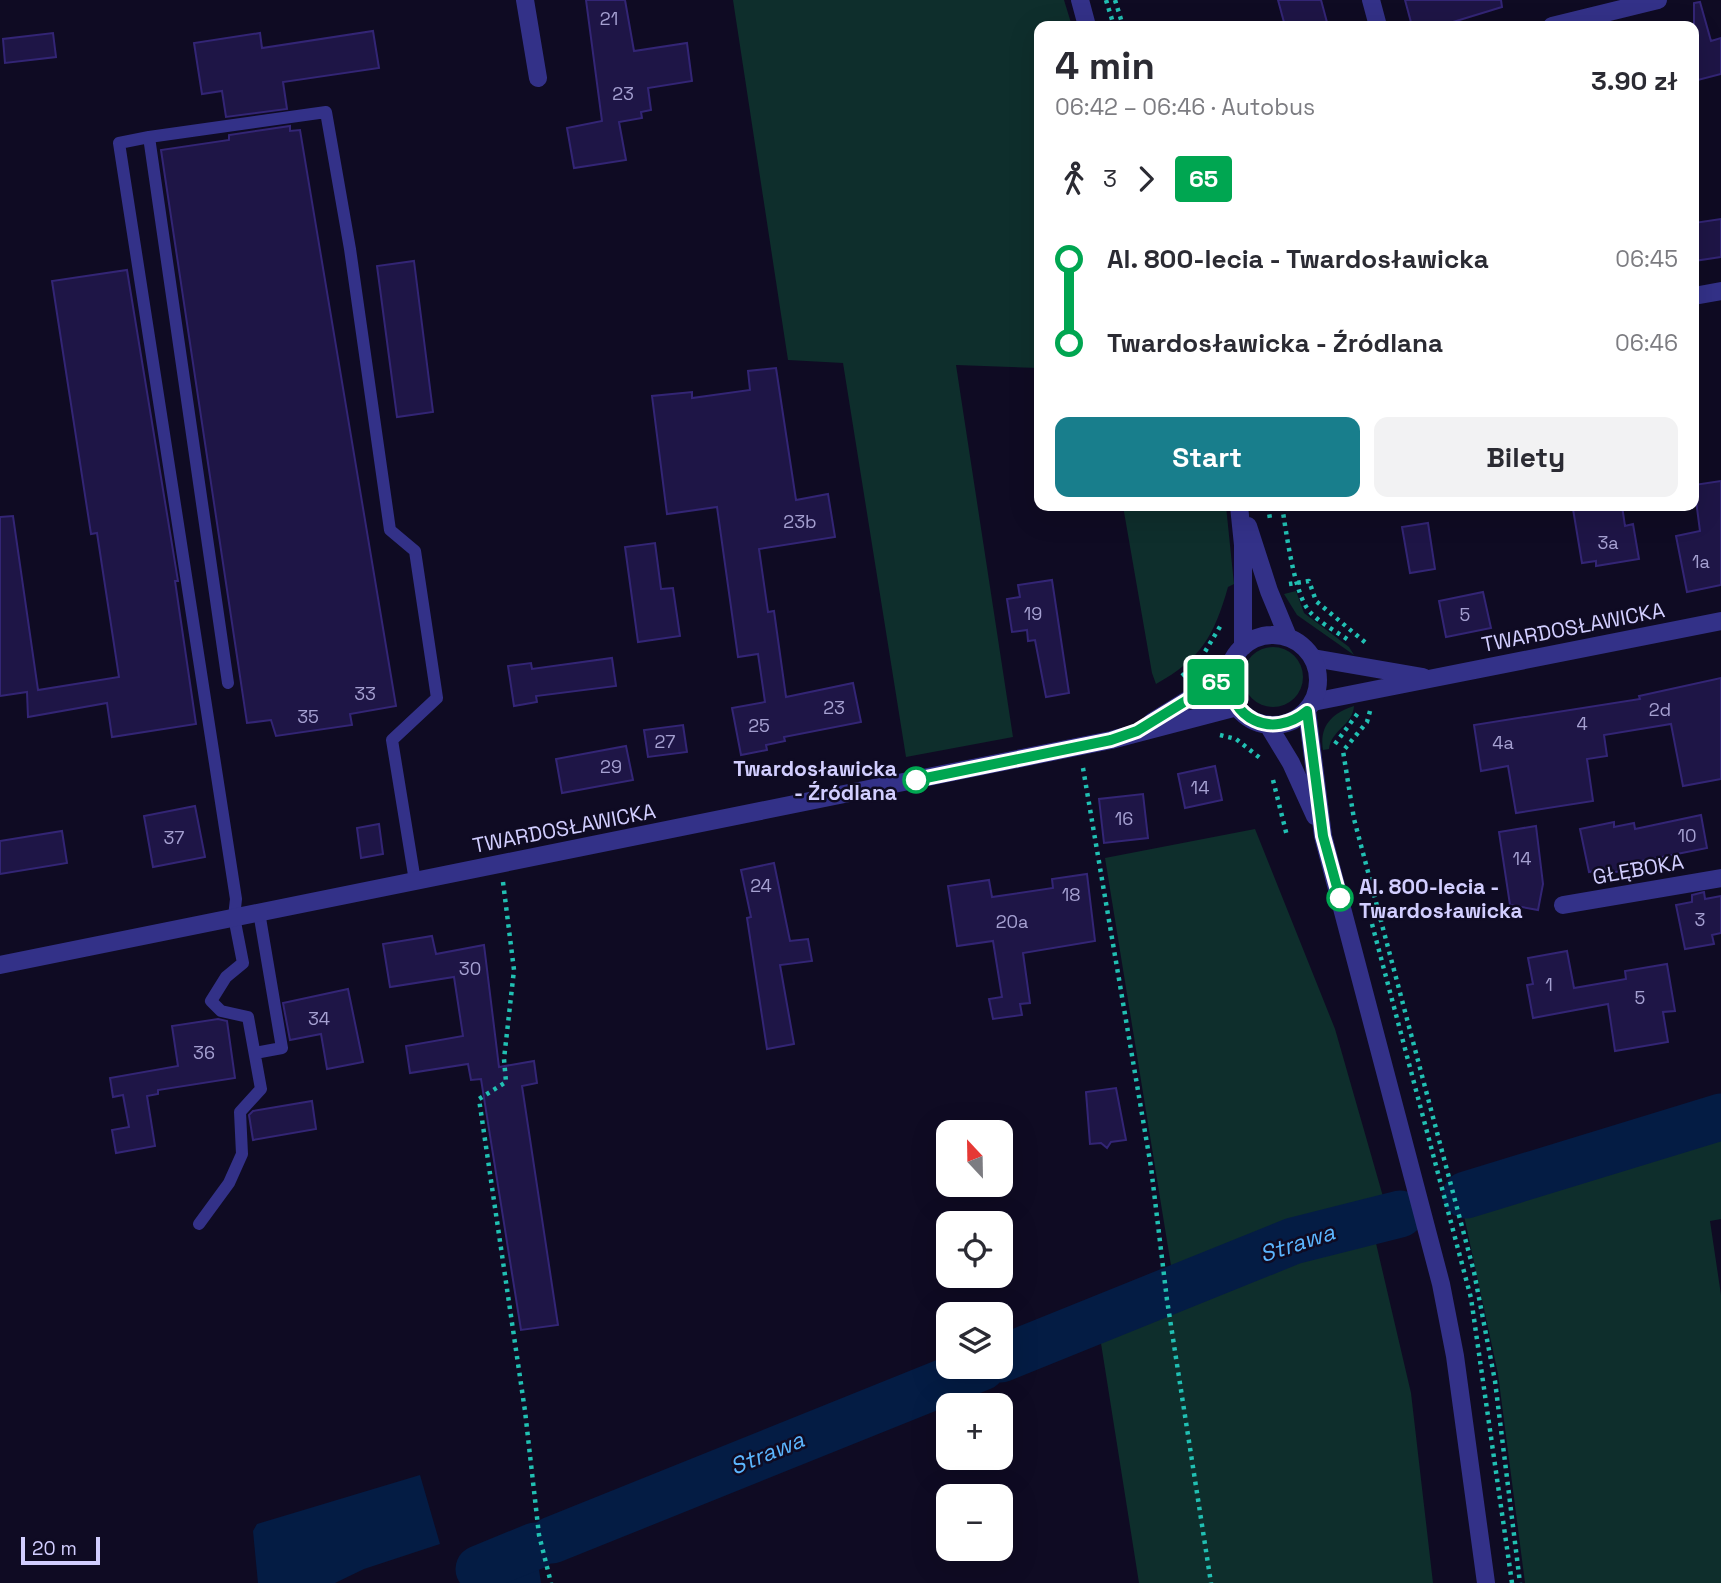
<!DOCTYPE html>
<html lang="pl">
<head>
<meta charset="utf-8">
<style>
	body { margin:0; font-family:"Space Grotesk",sans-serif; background:#f2f2f3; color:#2b2b33; height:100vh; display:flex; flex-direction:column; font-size:26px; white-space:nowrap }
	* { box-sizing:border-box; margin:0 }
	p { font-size:23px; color:#7c7c81 }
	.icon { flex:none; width:38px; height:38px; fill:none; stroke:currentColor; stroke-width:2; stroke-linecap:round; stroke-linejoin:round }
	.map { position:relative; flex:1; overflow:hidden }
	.details { position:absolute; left:1034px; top:21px; width:665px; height:490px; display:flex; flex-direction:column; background:#fff; border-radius:14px; box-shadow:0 7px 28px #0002 }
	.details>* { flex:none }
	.badge { padding:0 14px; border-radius:5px; font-size:24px; line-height:46px }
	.needle { width:46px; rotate:338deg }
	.tools { position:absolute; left:936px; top:1120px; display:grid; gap:14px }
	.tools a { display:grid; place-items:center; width:77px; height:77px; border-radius:14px; background:#fff; box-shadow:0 7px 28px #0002; font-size:35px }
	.scale { position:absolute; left:21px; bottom:18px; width:79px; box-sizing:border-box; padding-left:7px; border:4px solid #d2ceff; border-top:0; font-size:19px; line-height:24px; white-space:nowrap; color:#d2ceff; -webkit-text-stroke:5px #0f0b23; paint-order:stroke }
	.map>.badge { position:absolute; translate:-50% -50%; box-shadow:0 0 0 4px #fff }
	.legs { display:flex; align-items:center; gap:10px; height:77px; padding:0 21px; font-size:23px }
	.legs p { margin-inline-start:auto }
	.headline { display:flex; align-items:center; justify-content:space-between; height:119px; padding:0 21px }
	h1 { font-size:38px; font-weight:700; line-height:52px }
	.primary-button { display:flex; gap:14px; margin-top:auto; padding:14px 21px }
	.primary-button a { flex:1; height:80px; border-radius:14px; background:#187e8c; color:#fff; font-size:28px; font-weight:700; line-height:80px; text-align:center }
	.primary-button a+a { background:#f2f2f3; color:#2b2b33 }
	ul { padding:0 21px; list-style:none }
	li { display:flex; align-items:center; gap:24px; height:84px; font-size:26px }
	li i { display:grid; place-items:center; width:10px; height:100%; margin:0 9px; background:currentColor }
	li i::after { content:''; width:18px; height:18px; margin:-9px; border:5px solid; border-radius:50%; background:#fff }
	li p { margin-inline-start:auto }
	li:first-child i { background:linear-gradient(#0000 50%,currentColor 0) }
	li:last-child i { background:linear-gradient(currentColor 50%,#0000 0) }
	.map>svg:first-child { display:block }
</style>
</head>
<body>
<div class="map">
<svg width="1721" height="1583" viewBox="0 0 1721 1583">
	<rect width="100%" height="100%" fill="#0f0b23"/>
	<path fill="#0e2e2c" d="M733 0H1064L1072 26H1040L1039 368 956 365 1013 737 906 757 843 363 788 360Z
		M1123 506H1226L1234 584 1228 587C1214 636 1201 659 1156 684L1152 673Z
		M1296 591 1304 613 1349 647 1354 655 1297 615 1284 594Z
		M1243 677a30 30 0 1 1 60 0a30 30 0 1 1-60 0Z
		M1354 706C1353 725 1331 730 1329 749L1323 750C1319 726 1332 713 1354 706Z
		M1255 829 1335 1029 1386 1207 1338 1219 1173 1278 1105 858Z
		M1721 1133V1219L1710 1221 1721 1295V1583H1525L1498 1374 1463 1211 1479 1209Z
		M1375 1239 1411 1393 1433 1583H1139L1100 1337 1289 1258Z"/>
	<path fill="#041c44" d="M420 1475 440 1544 364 1569 335 1583H258L253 1531 257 1524Z
		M538 1563 541 1583H487V1582Z"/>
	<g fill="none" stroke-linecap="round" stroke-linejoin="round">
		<path stroke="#041c44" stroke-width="47" d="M1466 1195 1721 1117
			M1001 1359 1293 1241 1400 1214
			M552 1540 982 1367
			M479 1569 535 1546"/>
	</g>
	<path fill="#1e1546" stroke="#332575" stroke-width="2" d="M586 0H625L634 51 687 43 692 81 648 88 651 110 641 112 642 118 619 122 626 160 574 168 567 128 602 121Z
		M1278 0H1321L1328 26H1285Z
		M1405 0H1501L1502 7 1440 26H1412Z
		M1700 2 1711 41 1721 38V74L1694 81V3Z
		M373 31 379 68 283 82 287 109 226 117 222 91 202 94 194 43 260 33 262 48Z
		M53 33 56 57 5 63 3 39Z
		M290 126V131L300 130 396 706 350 714 352 725 276 736 271 720 247 723 161 150 229 140V135Z
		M1721 219V257L1694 261V223Z
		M414 261 433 412 397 417 377 266Z
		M127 270 178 581H175L196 724 112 737 107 703 28 717 27 692 0 696V517L13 516 38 690 119 677 97 533 91 534 52 281Z
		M776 368 796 500 828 494 835 537 759 549 768 612 774 611 786 697 853 683 861 722 784 737 785 741 766 745 767 750 741 755 732 708 765 702 758 654 738 657 717 507 667 514 652 396 692 392V398L750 390 748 371Z
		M1721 481V585L1687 592 1676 536 1700 531 1694 485Z
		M1592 506H1622L1625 526 1633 524 1639 559 1596 566V561L1582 563 1573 509Z
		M1428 523 1435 569 1410 573 1402 527Z
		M655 543 661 589 673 588 680 636 638 642 625 547Z
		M1052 580 1069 693 1046 697 1035 640 1028 641 1027 630 1012 632 1007 599 1020 597 1018 585Z
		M1483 592 1491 628 1446 637 1439 601Z
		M612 658 616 686 536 696 537 702 514 706 508 666 531 663 532 669Z
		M1721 678V779L1683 786 1671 724 1604 735 1607 756 1587 759 1593 801 1516 813 1508 766 1481 771 1474 725 1640 699 1639 696Z
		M683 725 687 752 648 757 644 730Z
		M626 746 633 780 562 793 556 759Z
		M1215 766 1222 800 1185 808 1178 774Z
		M1143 794 1148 838 1104 843 1099 799Z
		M195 806 205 857 153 867 144 816Z
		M1701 815 1707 848 1642 861 1629 866 1630 869 1606 874 1605 869 1589 872 1580 829 1614 822V827L1634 823 1635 829Z
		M379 824 383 854 361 858 357 828Z
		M1536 826 1543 884 1538 910 1510 905 1499 832Z
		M62 831 67 863 0 874V841Z
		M774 863 790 941 808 939 812 961 780 965 794 1044 767 1049 747 918 751 917 741 870Z
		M1087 874 1095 941 1023 953 1030 1003 1020 1004 1022 1015 993 1019 989 999 1002 997 993 941 957 946 948 886 989 880 992 897 1053 888 1052 879Z
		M1704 892 1705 899 1721 896V933L1712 935 1714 944 1685 949 1676 905 1692 902V895Z
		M432 936 436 954 484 945 499 1067 534 1061 537 1083 522 1086 558 1325 521 1330 481 1079 471 1080 468 1064 410 1073 406 1046 463 1036 454 977 390 987 383 944Z
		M1567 951 1574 988 1626 979 1625 971 1667 964 1675 1011 1663 1012 1668 1042 1615 1051 1608 1004 1533 1018 1527 985 1533 984 1528 958Z
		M348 989 363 1062 327 1069 321 1034 290 1040 283 1003Z
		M218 1019 227 1021 235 1078 158 1090V1094L147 1096 155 1146 116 1153 112 1130 129 1127 123 1095 113 1097 110 1078 178 1066 172 1026Z
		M1116 1088 1126 1140 1111 1142 1107 1148 1101 1143 1090 1144 1086 1092Z
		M312 1101 316 1129 253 1140 249 1115 253 1111Z"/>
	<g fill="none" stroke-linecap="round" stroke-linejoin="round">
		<path stroke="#21c0b3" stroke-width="4.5" stroke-dasharray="3.5 5" stroke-linecap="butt" d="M1106 0 1114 26
			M1115 0 1123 26
			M1268 506 1270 519
			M1282 506C1286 530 1294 595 1310 612 1320 623 1337 632 1350 641
			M1289 584 1309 581 1316 601 1367 644
			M1182 676 1200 660 1221 625
			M1370 711 1367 722 1343 751 1354 819 1474 1272 1495 1381 1520 1583
			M1220 735 1236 739 1260 758
			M1335 744 1358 713
			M1083 768 1151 1167 1167 1300 1211 1583
			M1273 780 1287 836
			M503 882 514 970 504 1059 506 1082 479 1099 525 1411 539 1535 551 1583
			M1372 924 1471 1298 1512 1583"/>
		<path stroke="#333188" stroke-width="12" d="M149 137 119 143 236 899 234 917 243 963 226 977 211 1001 221 1011 248 1017 261 1089 240 1112 242 1154 229 1183 199 1224
			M228 683 149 137 326 112 350 249 390 530 415 551 437 698 392 740 415 881
			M255 1053 282 1048 259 912"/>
		<path stroke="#333188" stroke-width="18" d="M525 0 538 78
			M1371 0 1378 26
			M1552 26 1658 0
			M1694 296 1721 291
			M1313 658 1423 677
			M1313 702 1721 621
			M1152 722 1228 675
			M1563 905 1721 878
			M0 965 1111 740 1237 707"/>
		<path stroke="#333188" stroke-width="18" d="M1080 0 1087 26
			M1239 506 1243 545V647
			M1248 526 1269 591 1288 637
			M1228 680a45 45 0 1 1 90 0a45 45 0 1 1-90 0Z
			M1307 711 1323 836 1441 1284 1455 1356 1486 1583
			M1268 725 1291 763 1315 816"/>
	</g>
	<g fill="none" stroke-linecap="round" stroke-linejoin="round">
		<defs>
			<path id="line-1" d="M916 780 1111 740 1137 731 1228 675C1229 719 1272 740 1307 711L1323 836 1340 898"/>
		</defs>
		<use href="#line-1" stroke="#fff" stroke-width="16"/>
		<use href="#line-1" stroke="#00a651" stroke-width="10"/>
	</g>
	<g fill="#fff" stroke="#00a651" stroke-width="3.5">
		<circle cx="916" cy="780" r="12"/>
		<circle cx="1340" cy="898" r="12"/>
	</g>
	<g text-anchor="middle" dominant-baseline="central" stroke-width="5" stroke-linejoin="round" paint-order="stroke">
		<g font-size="18" fill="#a5a0d1">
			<text x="609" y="18">21</text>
			<text x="623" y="93">23</text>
			<text x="800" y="521">23b</text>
			<text x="1608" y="542">3a</text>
			<text x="1701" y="561">1a</text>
			<text x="1033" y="613">19</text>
			<text x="1465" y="614">5</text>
			<text x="365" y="693">33</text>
			<text x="834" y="707">23</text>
			<text x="1660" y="709">2d</text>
			<text x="308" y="716">35</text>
			<text x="1582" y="723">4</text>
			<text x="759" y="725">25</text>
			<text x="665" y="741">27</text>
			<text x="1503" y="742">4a</text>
			<text x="611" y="766">29</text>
			<text x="1200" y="787">14</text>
			<text x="1124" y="818">16</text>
			<text x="1687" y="835">10</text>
			<text x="174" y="837">37</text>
			<text x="1522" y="858">14</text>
			<text x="761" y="885">24</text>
			<text x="1071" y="894">18</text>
			<text x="1700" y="919">3</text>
			<text x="1012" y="921">20a</text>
			<text x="470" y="968">30</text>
			<text x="1549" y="984">1</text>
			<text x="1640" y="997">5</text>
			<text x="319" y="1018">34</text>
			<text x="204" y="1052">36</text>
		</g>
		<g font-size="21" fill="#d2ceff" stroke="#0f0b23">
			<text transform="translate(1573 627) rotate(-11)">TWARDOSŁAWICKA</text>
			<text transform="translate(564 828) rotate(-11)">TWARDOSŁAWICKA</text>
			<text transform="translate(1638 869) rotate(-10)">GŁĘBOKA</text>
		</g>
		<g font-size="21" font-weight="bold" fill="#d2ceff" stroke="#0f0b23" text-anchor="end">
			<text x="897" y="768">Twardosławicka<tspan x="897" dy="24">- Źródlana</tspan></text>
			<text x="1359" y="886" text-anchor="start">Al. 800-lecia -<tspan x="1359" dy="24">Twardosławicka</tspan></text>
		</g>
		<g font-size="23" font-style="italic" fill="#5cb6ff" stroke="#0f0b23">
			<text transform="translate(1297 1243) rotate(-18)">Strawa</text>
			<text transform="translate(767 1453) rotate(-22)">Strawa</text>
		</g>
	</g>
</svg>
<div class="tools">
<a><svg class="needle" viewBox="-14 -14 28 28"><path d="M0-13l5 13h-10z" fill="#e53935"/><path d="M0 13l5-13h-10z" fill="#7c7c81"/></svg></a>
<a><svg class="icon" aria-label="locate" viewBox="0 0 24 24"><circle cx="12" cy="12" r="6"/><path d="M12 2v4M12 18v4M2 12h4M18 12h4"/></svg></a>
<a><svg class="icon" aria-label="layers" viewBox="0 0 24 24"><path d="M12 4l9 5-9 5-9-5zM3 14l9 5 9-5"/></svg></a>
<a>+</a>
<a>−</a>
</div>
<div class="scale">20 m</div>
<b class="badge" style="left:1216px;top:682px;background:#00a651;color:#fff">65</b>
<section class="details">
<div class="headline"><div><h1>4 min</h1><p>06:42 – 06:46 · Autobus</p></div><b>3.90 zł</b></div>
<div class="legs"><svg class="icon" aria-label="walk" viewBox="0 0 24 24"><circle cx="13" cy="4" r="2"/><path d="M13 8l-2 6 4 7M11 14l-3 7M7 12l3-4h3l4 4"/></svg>3<svg class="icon" aria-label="forward" viewBox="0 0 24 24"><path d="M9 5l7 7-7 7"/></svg><b class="badge" style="background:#00a651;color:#fff">65</b></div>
<ul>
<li><i style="color:#00a651"></i><b>Al. 800-lecia - Twardosławicka</b><p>06:45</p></li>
<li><i style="color:#00a651"></i><b>Twardosławicka - Źródlana</b><p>06:46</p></li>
</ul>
<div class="primary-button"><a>Start</a><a>Bilety</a></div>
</section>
</div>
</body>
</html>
